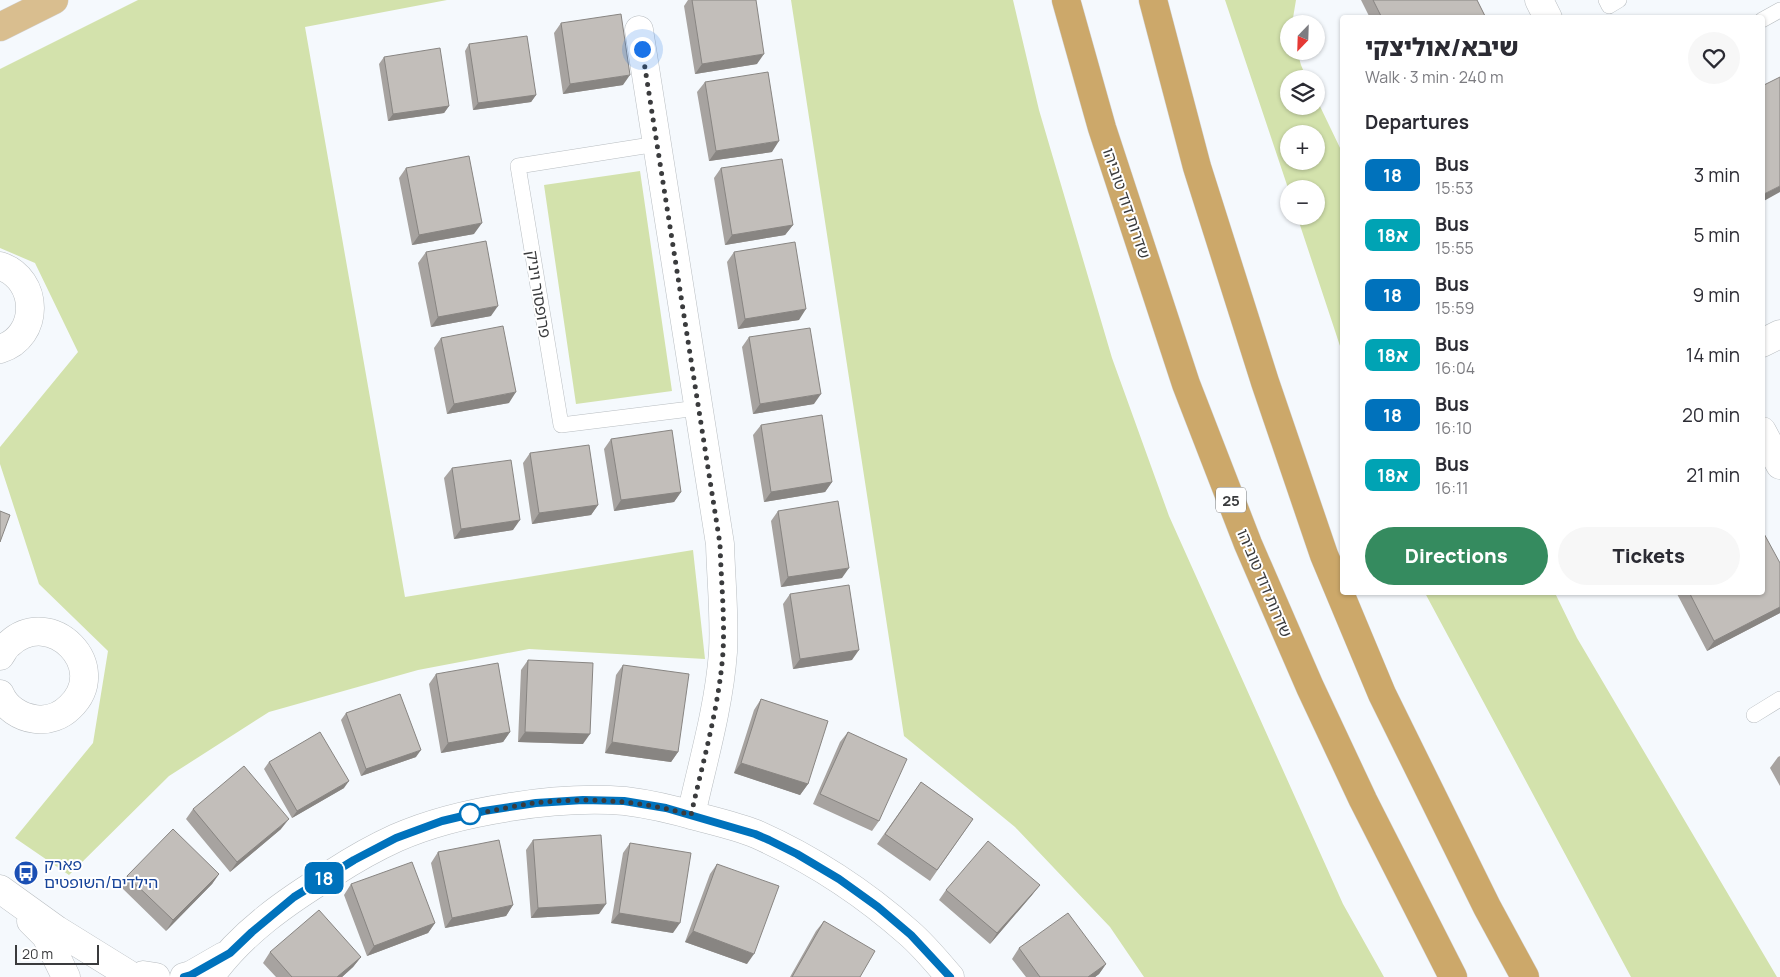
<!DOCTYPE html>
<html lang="en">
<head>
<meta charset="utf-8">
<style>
	body { margin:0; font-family:Manrope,"Noto Sans Hebrew",sans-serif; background:#f7f7f7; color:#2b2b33; height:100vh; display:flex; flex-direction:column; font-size:19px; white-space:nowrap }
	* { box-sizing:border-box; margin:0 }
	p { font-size:16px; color:#7c7c81 }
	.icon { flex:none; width:28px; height:28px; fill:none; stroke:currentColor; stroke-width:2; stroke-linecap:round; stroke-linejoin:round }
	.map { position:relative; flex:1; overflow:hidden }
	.drawer { position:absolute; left:1340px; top:15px; width:425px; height:580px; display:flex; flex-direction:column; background:#fff; border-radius:5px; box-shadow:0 1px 4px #0004 }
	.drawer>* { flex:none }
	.badge { padding:0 10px; border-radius:8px; font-size:18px; line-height:32px }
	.needle { width:32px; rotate:203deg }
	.buttons { position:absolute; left:1280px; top:15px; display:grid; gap:10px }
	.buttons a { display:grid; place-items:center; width:45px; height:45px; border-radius:50%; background:#fff; box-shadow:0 1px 4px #0004; font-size:25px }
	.scale { position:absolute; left:15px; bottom:12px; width:84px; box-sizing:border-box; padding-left:5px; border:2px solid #3a3b3d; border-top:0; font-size:14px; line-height:18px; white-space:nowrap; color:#3a3b3d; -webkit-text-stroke:4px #fff; paint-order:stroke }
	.you { position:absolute; width:25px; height:25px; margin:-12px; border:4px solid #fff; border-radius:50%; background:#1a73e8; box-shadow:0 0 0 8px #1a73e833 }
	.map>.badge { position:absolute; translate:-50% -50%; box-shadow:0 0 0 2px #fff }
	h2 { padding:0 25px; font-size:19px; line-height:45px }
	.round { display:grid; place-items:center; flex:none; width:52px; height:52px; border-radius:26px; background:#f7f7f7 }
	.overview { display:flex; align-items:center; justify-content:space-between; height:85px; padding:0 25px }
	h1 { font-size:24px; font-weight:800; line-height:38px }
	.cta { display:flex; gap:10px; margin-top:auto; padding:10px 25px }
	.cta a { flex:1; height:58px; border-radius:30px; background:#358b5f; color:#fff; font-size:20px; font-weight:800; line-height:58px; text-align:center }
	.cta a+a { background:#f7f7f7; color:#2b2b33 }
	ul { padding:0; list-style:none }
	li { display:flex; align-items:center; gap:15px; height:60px; padding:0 25px }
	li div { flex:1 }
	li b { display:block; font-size:19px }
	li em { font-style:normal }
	li .badge { min-width:55px; font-weight:700; text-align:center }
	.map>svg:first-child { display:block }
</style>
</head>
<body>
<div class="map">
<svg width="1780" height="977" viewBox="0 0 1780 977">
	<rect width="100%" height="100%" fill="#f5f9fd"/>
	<path fill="#d3e2ac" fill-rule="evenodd" d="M138 0H447L305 27 405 597 693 550 705 659 529 649 418 670 269 712 169 776 69 875 15 838 93 743 108 651 39 584 0 464V447L78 352 35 263 0 248V69Z
		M791 0H1013L1039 110 1112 358 1169 516 1343 904 1384 977H1144L1110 927 1015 827 904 736Z
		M1225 0H1296L1292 24H1289V51H1297L1301 65 1307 79H1289V106H1316V98L1342 152V352L1297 216H1316V189H1289V191ZM1289 134H1316V161H1289Z
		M640 171 672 391 576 404 544 185Z
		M1425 593H1555L1577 638 1777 977H1631Z"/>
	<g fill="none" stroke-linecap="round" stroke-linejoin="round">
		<defs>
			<path id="service" d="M1606 0 1609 6 1619 0
				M1762 20 1780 10
				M657 144 518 166 561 425 698 408
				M1754 715 1780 699"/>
			<path id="minor" d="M1539 0 1548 18
				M639 30 720 544C721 580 725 617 723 652 719 707 703 761 691 815
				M0 266C40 279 40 337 0 349
				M1762 343 1780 334
				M1762 431 1780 465
				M0 656C3 652 5 647 9 644 51 605 112 667 70 707 61 716 48 721 35 719 20 717 6 708 0 694
				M143 975 156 977
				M184 977 191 975 224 956
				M210 977C241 933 287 901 333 873 353 860 374 848 396 838 432 822 471 813 510 807 548 801 587 798 625 801 650 804 675 810 699 817 718 822 739 827 756 834 812 859 864 893 909 933 924 946 937 962 950 977"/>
			<path id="tertiary" d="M0 889 57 930 128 974
				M31 921 46 936 66 977"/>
			<path id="primary" d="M0 27 54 0"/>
			<path id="trunk" d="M1066 0 1102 128 1186 384 1248 544 1310 687 1363 800 1453 977
				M1153 0 1197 167 1265 382 1324 555 1382 694 1487 907 1525 977"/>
		</defs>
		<use href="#service" stroke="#b8bdc1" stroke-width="16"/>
		<use href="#minor" stroke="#b8bdc1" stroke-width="29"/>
		<use href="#tertiary" stroke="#b8bdc1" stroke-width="29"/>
		<use href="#primary" stroke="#d4d4d4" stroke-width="29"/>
		<use href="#trunk" stroke="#d4d4d4" stroke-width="29"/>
		<use href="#service" stroke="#fff" stroke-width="15"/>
		<use href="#minor" stroke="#fff" stroke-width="28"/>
		<use href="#tertiary" stroke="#fff" stroke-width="28"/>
		<use href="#primary" stroke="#d9be8f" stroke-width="28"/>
		<use href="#trunk" stroke="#cca86a" stroke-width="28"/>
	</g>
	<path fill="#a7a3a0" d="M688 0H756L757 64 695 74 684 6Z
		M1361 0H1477L1486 18H1370Z
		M561 23 623 85 563 94 554 33Z
		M469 44 536 95 531 102 473 110 465 51Z
		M384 57 449 106 444 113 388 121 379 64Z
		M705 82 772 152 709 161 697 92Z
		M406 168 474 234 412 245 399 178Z
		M721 168 793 225 785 235 725 245 714 178Z
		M426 252 491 316 431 327 418 263Z
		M734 252 799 320 738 329 727 262Z
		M749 337 814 404 753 414 742 347Z
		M441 338 509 403 447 414 434 348Z
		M761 425 832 482 825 492 764 502 753 435Z
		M611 439 681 492 674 502 614 511 604 449Z
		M530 453 598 505 591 515 532 524 523 463Z
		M452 468 513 530 454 539 444 478Z
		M778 511 842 578 781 587 771 521Z
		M1780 563V613L1707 651 1676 592H1762Z
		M790 594 852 660 793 669 783 604Z
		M528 660 583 744 518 742 521 670Z
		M623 665 678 752 671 762 605 753 616 675Z
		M436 674 510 732 503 742 441 753 429 684Z
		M761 699 808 784 800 795 734 773 754 710Z
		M346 713 416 757 361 776 341 720Z
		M848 732 879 821 872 831 813 804 840 742Z
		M1780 756V786L1770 768 1778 757Z
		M269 762 344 788 292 818 264 769Z
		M921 782 973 819 930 881 877 844Z
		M193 809 281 829 230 872 186 819Z
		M533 840 599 914 531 918 526 850Z
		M630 843 673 933 611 923 623 853Z
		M438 852 513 905 506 916 445 928 431 863Z
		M717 864 747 964 685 942 710 874Z
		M219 874 212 884 166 931 120 886 127 876Z
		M351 884 435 923 428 933 367 956 344 895Z
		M1040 885 1032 895 990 944 939 900 946 890Z
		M824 921 860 977H790L816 931Z
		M1019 948 1106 964 1099 974 1095 977H1026L1012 959Z
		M270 952 361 957 353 967 342 977H276L263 963Z"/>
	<path fill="#888582" d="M764 54 757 64 695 74 702 64Z
		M630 75 623 85 563 94 570 84Z
		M536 95 531 102 473 110 478 103Z
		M449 106 444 113 388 121 393 114Z
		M779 141 772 152 709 161 716 151Z
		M1780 186V192L1762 202V195Z
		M482 223 474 234 412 245 419 235Z
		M793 225 785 235 725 245 732 235Z
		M498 306 491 316 431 327 438 317Z
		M806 309 799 320 738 329 745 319Z
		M516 392 509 403 447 414 454 404Z
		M821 394 814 404 753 414 760 404Z
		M832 482 825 492 764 502 771 492Z
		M681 492 674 502 614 511 621 500Z
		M598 505 591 515 532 524 539 513Z
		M520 520 513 530 454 539 461 529Z
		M849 568 842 578 781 587 788 577Z
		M1780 607V613L1707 651 1714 641Z
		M859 650 852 660 793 669 800 659Z
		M510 732 503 742 441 753 448 743Z
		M525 732 590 734 583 744 518 742Z
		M612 742 678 752 671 762 605 753Z
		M421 750 416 757 361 776 366 769Z
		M741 763 808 784 800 795 734 773Z
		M349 781 344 788 292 818 297 811Z
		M289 819 281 829 230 872 237 862Z
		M219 874 212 884 166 931 173 920Z
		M1040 885 1032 895 990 944 997 933Z
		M606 904 599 914 531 918 538 908Z
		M513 905 506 916 445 928 452 918Z
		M619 913 680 923 673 933 611 923Z
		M435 923 428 933 367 956 374 946Z
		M693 931 754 954 747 964 685 942Z
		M361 957 353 967 342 977H337Z
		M1106 964 1099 974 1095 977H1088Z"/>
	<path fill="#c2beba" stroke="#888582" d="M692 0H756L764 54 702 64Z
		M1373 0H1477L1486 18H1382Z
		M621 14 630 75 570 84 561 23Z
		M527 36 536 95 478 103 469 44Z
		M440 48 449 106 393 114 384 57Z
		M768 72 779 141 716 151 705 82Z
		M1780 77V186L1762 195V86Z
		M469 156 482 223 419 235 406 168Z
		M782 159 793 225 732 235 721 168Z
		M486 241 498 306 438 317 426 252Z
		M795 242 806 309 745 319 734 252Z
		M503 326 516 392 454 404 441 338Z
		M810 328 821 394 760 404 749 337Z
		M822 415 832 482 771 492 761 425Z
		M672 430 681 492 621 500 611 439Z
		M589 445 598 505 539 513 530 453Z
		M511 460 520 520 461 529 452 468Z
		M838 501 849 568 788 577 778 511Z
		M0 511 10 515 0 542Z
		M1762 530 1780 563V607L1714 641 1689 592H1762Z
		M849 585 859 650 800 659 790 594Z
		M528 660 593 663 590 734 525 732Z
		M498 663 510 732 448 743 436 674Z
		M623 665 689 674 678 752 612 742Z
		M400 694 421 750 366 769 346 713Z
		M761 699 828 721 808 784 741 763Z
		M320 732 349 781 297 811 269 762Z
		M848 732 907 759 879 821 820 794Z
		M244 766 289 819 237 862 193 809Z
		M921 782 973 819 937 870 885 834Z
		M173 829 219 874 173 920 127 876Z
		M601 835 606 904 538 908 533 840Z
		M499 840 513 905 452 918 438 852Z
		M988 841 1040 885 997 933 946 890Z
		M630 843 691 853 680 923 619 913Z
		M412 862 435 923 374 946 351 884Z
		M717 864 779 886 754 954 693 931Z
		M319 910 361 957 337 977H292L270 952Z
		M1068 913 1106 964 1088 977H1040L1019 948Z
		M824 921 875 951 860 977H792Z"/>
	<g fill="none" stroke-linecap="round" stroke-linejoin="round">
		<defs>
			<path id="line" d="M184 977 191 975 230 953 252 932 294 897 354 860 396 838 442 821 484 811 536 803 583 800 624 801 666 808 755 834 769 840 797 854 839 879 878 907 911 935 950 977"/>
		</defs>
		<use href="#line" stroke="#fff" stroke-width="11"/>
		<use href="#line" stroke="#0072bc" stroke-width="8"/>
		<path stroke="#3a3b3d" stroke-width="5" stroke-dasharray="0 9" d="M470 814C490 812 513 806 534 803 586 797 640 800 691 815 703 761 719 707 723 652 725 617 721 580 720 544L642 49"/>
	</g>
	<defs>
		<symbol id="bus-disc" viewBox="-11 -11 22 22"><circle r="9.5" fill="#1a4fb4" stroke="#fff"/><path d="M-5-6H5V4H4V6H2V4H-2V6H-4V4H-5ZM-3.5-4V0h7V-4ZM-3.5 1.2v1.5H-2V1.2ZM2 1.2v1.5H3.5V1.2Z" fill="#fff"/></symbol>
	</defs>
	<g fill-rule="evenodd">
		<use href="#bus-disc" x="12" y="859" width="28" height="28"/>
	</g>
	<circle fill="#fff" stroke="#0072bc" stroke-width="2.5" cx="470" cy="814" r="10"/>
	<g text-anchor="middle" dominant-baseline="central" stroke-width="4" stroke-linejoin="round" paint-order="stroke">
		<rect fill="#fff" stroke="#757677" stroke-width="1" x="1216" y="487.5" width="30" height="25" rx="4"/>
		<g font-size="15" font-weight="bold" fill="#3a3b3d">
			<text x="1231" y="500">25</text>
		</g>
		<g font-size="16" fill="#3a3b3d" stroke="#fff">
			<text transform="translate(1127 203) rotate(71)">שדרות דוד טוביהו</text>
			<text transform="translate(539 294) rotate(81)">פרופסור ויניק</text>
			<text transform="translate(1265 583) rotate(67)">שדרות דוד טוביהו</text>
		</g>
		<g font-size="16" fill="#164399" stroke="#fff" text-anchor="start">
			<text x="44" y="864">פארק<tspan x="44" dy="18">הילדים/השופטים</tspan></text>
		</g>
	</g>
</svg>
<div class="buttons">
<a><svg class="needle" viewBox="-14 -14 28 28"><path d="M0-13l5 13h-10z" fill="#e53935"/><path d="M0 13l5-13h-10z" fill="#7c7c81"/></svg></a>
<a><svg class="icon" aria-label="layers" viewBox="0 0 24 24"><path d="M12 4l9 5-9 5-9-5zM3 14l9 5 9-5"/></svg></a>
<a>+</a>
<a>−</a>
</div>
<div class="scale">20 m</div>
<div class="you" style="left:642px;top:49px"></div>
<b class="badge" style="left:324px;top:878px;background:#0072bc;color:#fff">18</b>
<section class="drawer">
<div class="overview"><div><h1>שיבא/אוליצקי</h1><p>Walk · 3 min · 240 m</p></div><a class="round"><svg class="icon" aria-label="heart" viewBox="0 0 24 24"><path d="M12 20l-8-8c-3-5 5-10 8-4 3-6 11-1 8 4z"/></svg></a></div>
<h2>Departures</h2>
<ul>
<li><span class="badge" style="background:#0072bc;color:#fff">18</span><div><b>Bus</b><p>15:53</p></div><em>3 min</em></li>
<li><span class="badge" style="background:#00a3b4;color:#fff">18א</span><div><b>Bus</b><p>15:55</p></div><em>5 min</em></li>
<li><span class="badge" style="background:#0072bc;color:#fff">18</span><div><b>Bus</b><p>15:59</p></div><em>9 min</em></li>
<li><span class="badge" style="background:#00a3b4;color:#fff">18א</span><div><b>Bus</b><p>16:04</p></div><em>14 min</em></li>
<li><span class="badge" style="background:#0072bc;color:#fff">18</span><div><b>Bus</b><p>16:10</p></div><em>20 min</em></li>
<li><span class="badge" style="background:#00a3b4;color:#fff">18א</span><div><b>Bus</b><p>16:11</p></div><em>21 min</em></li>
</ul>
<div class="cta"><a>Directions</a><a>Tickets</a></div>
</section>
</div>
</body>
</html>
